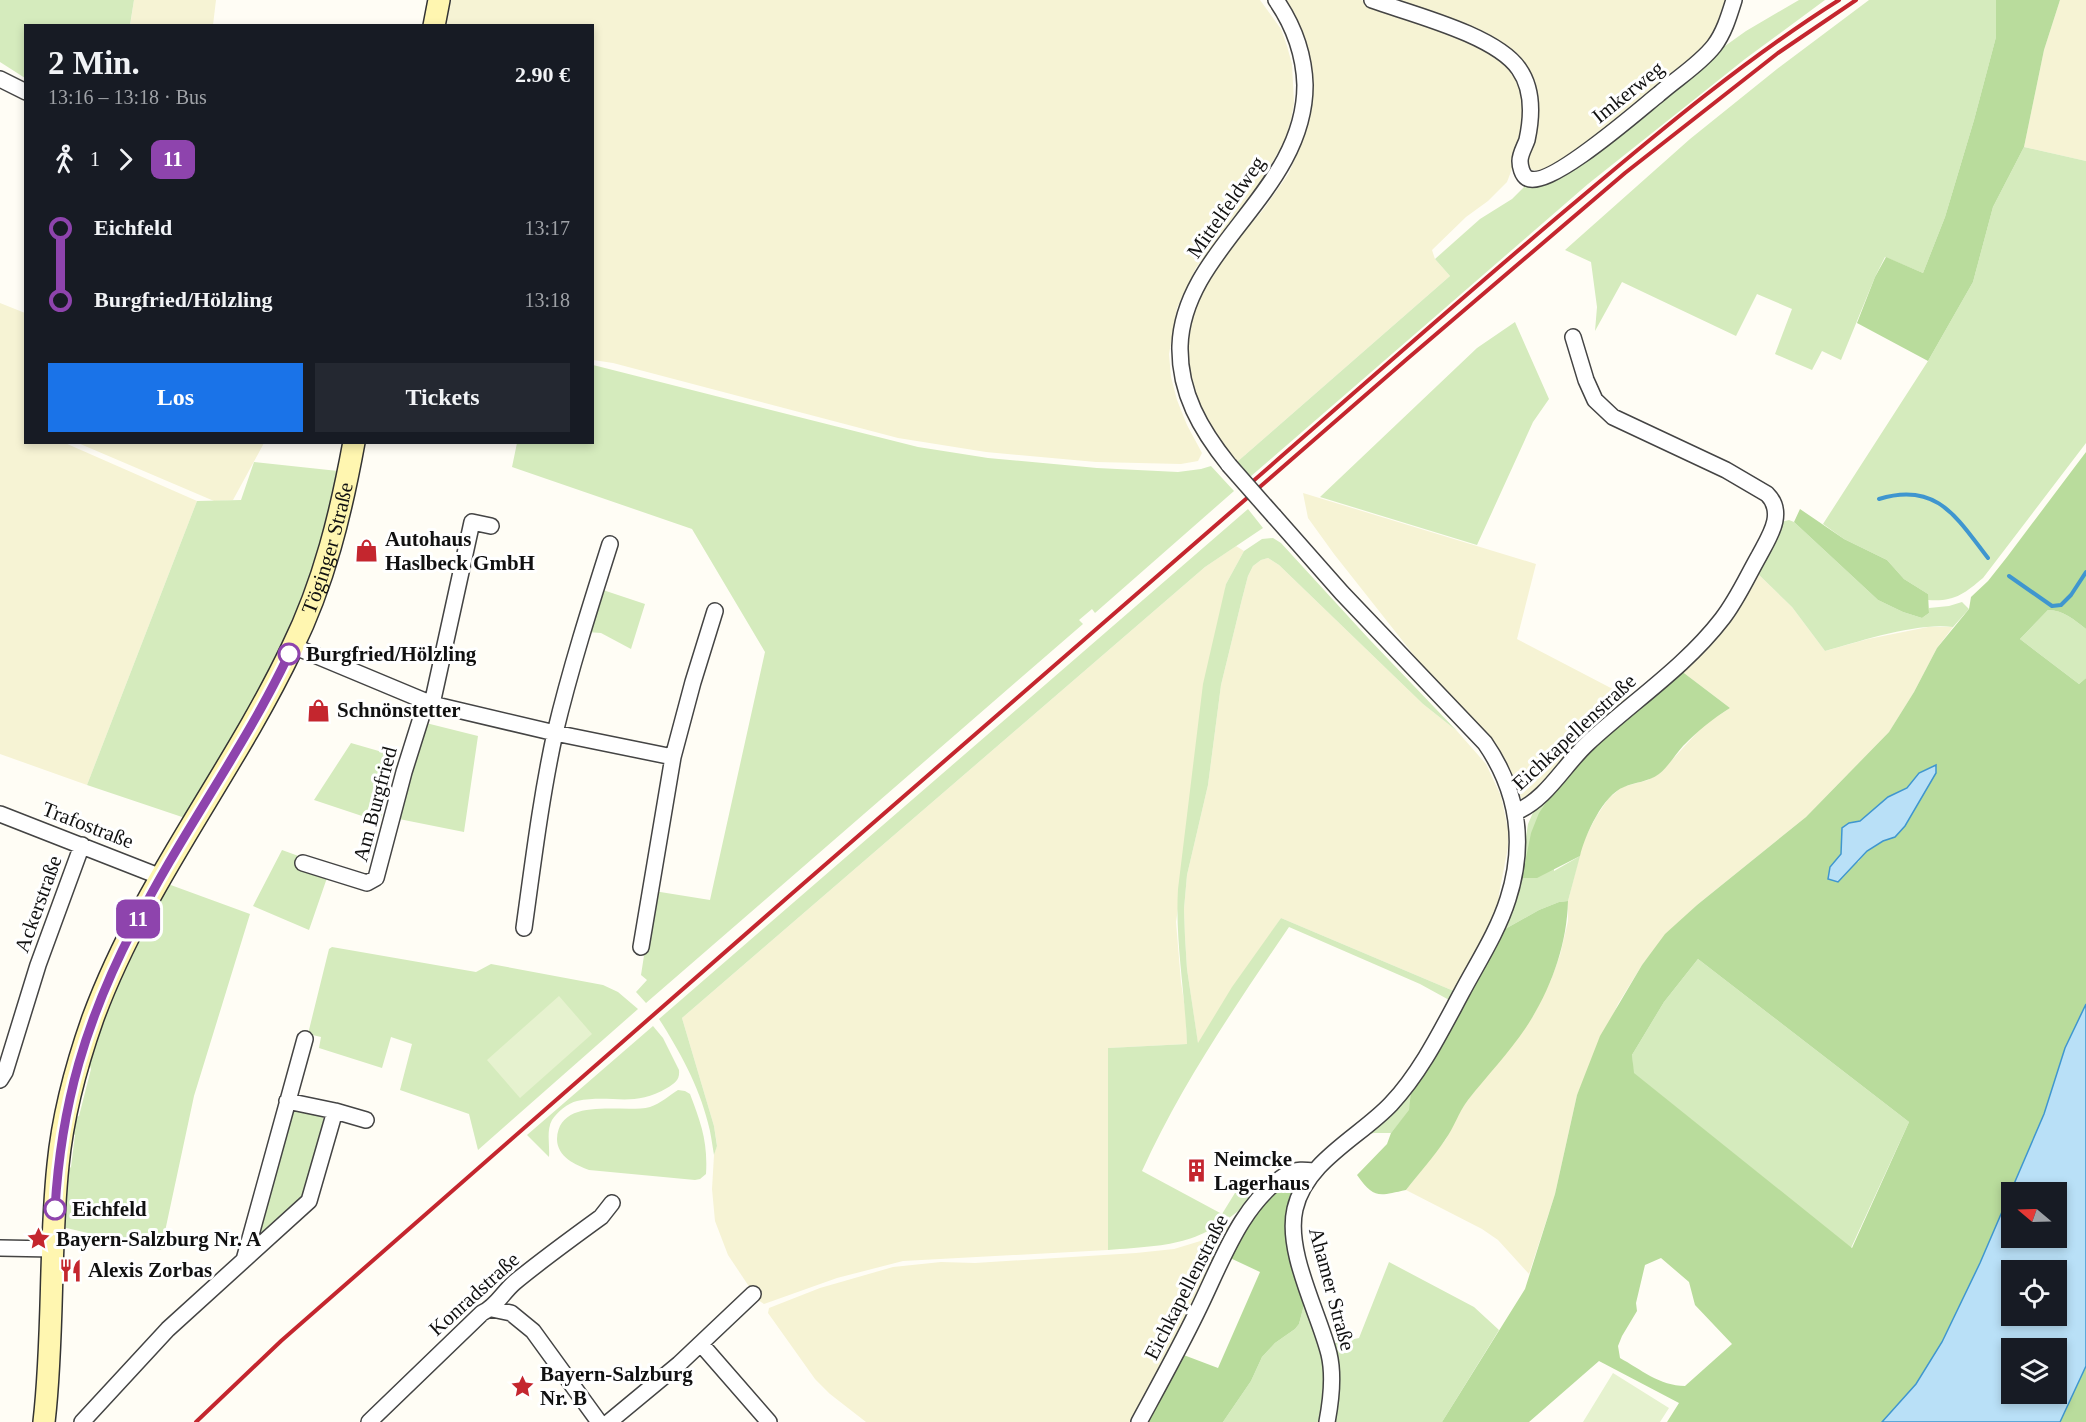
<!DOCTYPE html>
<html lang="de">
<head>
<meta charset="utf-8">
<style>
	body { margin:0; font-family:Georgia,serif; background:#242831; color:#f1f3f6; height:100vh; display:flex; flex-direction:column; font-size:22px; white-space:nowrap }
	* { box-sizing:border-box; margin:0 }
	p { font-size:20px; color:#9ea1a6 }
	.icon { flex:none; width:33px; height:33px; fill:none; stroke:currentColor; stroke-width:2; stroke-linecap:round; stroke-linejoin:round }
	.map { position:relative; flex:1; overflow:hidden }
	.sheet { position:absolute; left:24px; top:24px; width:570px; height:420px; display:flex; flex-direction:column; background:#171b24; border-radius:0px; box-shadow:0 3px 9px #0003 }
	.sheet>* { flex:none }
	.badge { padding:0 12px; border-radius:9px; font-size:21px; line-height:39px }
	.needle { width:39px; rotate:289deg }
	.fabs { position:absolute; left:2001px; top:1182px; display:grid; gap:12px }
	.fabs a { display:grid; place-items:center; width:66px; height:66px; border-radius:0px; background:#171b24; box-shadow:0 3px 9px #0003; font-size:30px }
	.map>.badge { position:absolute; translate:-50% -50%; box-shadow:0 0 0 3px #fff }
	.legs { display:flex; align-items:center; gap:9px; height:66px; padding:0 24px; font-size:20px }
	.legs p { margin-inline-start:auto }
	.head { display:flex; align-items:center; justify-content:space-between; height:102px; padding:0 24px }
	h1 { font-size:33px; font-weight:700; line-height:45px }
	.cta { display:flex; gap:12px; margin-top:auto; padding:12px 24px }
	.cta a { flex:1; height:69px; border-radius:0px; background:#1a73e8; color:#fff; font-size:24px; font-weight:700; line-height:69px; text-align:center }
	.cta a+a { background:#242831; color:#f1f3f6 }
	ul { padding:0 24px; list-style:none }
	li { display:flex; align-items:center; gap:21px; height:72px; font-size:22px }
	li i { display:grid; place-items:center; width:9px; height:100%; margin:0 8px; background:currentColor }
	li i::after { content:''; width:15px; height:15px; margin:-8px; border:4px solid; border-radius:50%; background:#171b24 }
	li p { margin-inline-start:auto }
	li:first-child i { background:linear-gradient(#0000 50%,currentColor 0) }
	li:last-child i { background:linear-gradient(currentColor 50%,#0000 0) }
	.map>svg:first-child { display:block }
</style>
</head>
<body>
<div class="map">
<svg width="2086" height="1422" viewBox="0 0 2086 1422">
	<rect width="100%" height="100%" fill="#fffdf5"/>
	<path fill="#f6f3d4" d="M134 0H216L213 25 130 26Z
		M451 0H1260L1281 29 1287 46 1292 64 1294 103 1291 120 1285 140 1272 163 1257 188 1196 268 1177 308 1169 354 1171 377 1177 400 1187 425 1202 453 1198 461 1181 464 1096 462 986 452 898 438 613 363 593 360 592 26 446 25Z
		M1286 0H1361L1486 46 1516 74 1528 114 1518 153 1507 182 1488 201 1466 217 1432 250 1435 259 1450 276 1237 462 1206 425 1192 391 1187 361 1188 333 1194 311 1206 284 1227 251 1263 210 1289 173 1299 148 1310 115 1311 82 1308 58 1302 33Z
		M1391 0H1730L1718 31 1702 55 1575 154 1539 171 1529 169 1526 161 1532 139 1515 57Z
		M2060 0H2086V161L2024 147 2044 50Z
		M0 303 25 313 26 442 65 443 197 501 87 785 0 754Z
		M78 443H264L233 500 214 501Z
		M1303 493 1536 564 1517 639 1630 698 1525 801 1522 800 1512 774 1498 748 1428 673 1334 554 1308 518Z
		M1236 546 1244 551 1226 584 1176 922 1181 982 1186 1015 1187 1044 1108 1048V1250L903 1261 837 1278 764 1304 758 1300 728 1255 715 1221 712 1189 714 1155 717 1145 714 1126 682 1018 1205 567Z
		M1268 558 1279 565 1423 704 1457 731 1486 764 1501 796 1508 829V847L1499 894 1500 904 1495 919 1456 992 1281 918 1198 1044 1187 969 1185 937 1184 909 1187 875 1208 785 1221 685 1242 599 1248 576 1253 566 1261 560Z
		M1755 571 1792 607 1825 651 1868 639 1928 627H1953L1937 648 1914 692 1889 732 1806 817 1697 905 1666 934 1642 965 1618 1004 1577 1095 1555 1194 1529 1274 1498 1240 1482 1229 1406 1190 1446 1139 1456 1117 1467 1101 1532 1018 1551 980 1560 955 1568 921V901L1583 842 1596 817 1608 799 1622 787 1648 780 1660 773 1704 725 1730 708 1680 670Z
		M1235 1222 1135 1422H866L830 1394 815 1379 768 1313 769 1308 820 1288 893 1267 941 1262 975 1263 1136 1253 1174 1249 1207 1239Z"/>
	<path fill="#d5ebbd" d="M0 0H134L130 25 26 26 25 78 0 62Z
		M1799 0H1825L1745 59 1588 184 1250 477 1237 462 1450 276 1435 259 1480 219 1512 199 1527 184 1564 173 1718 51 1746 31Z
		M1869 0H1996V37L1974 120 1945 217 1923 273 1885 257 1875 277 1841 360 1822 351 1812 370 1775 354 1792 309 1757 294 1736 336 1622 282 1595 331 1597 307 1591 262 1565 250 1690 139 1777 69Z
		M2024 147 2086 161V443L1983 578C1964 594 1954 602 1928 600V594L1904 579 1887 560 1844 539 1823 524 1928 361 1973 282 1993 207Z
		M1515 322 1549 399 1533 422 1477 545 1320 497 1477 348Z
		M593 365 918 447 988 458 1097 468 1178 472 1201 469 1211 466 1234 491 1095 613 1092 609 1079 620 1083 624 646 1003 636 992 647 980 641 975 654 891 710 900 765 652 692 529 512 467 517 443 592 442Z
		M254 462 338 471 326 530 313 575 274 665 185 818 87 785 197 501 241 500Z
		M1248 509 1263 528 1205 567 682 1018 714 1126 717 1146 714 1155C712 1144 711 1133 708 1123 699 1086 679 1050 659 1019Z
		M1789 520 1794 522 1878 600 1903 612 1922 618 1929 613V608L1949 606 1962 602 1969 609 1953 627C1918 622 1860 641 1825 651L1792 607 1755 571 1781 522Z
		M1273 538 1281 543 1369 639 1457 731 1423 704 1279 565 1268 558 1261 560 1253 566 1248 576 1242 599 1221 685 1208 785 1187 875 1184 909 1185 937 1187 969 1198 1043 1232 987 1281 918 1456 992 1451 1001 1420 984 1289 927C1236 1005 1181 1085 1142 1171L1222 1214 1238 1188 1255 1196C1204 1245 1174 1245 1108 1250V1048L1187 1044C1185 992 1175 941 1178 889L1203 684 1226 584 1244 551 1262 539Z
		M600 589 645 604 631 649 601 633 587 632Z
		M2048 610C2064 610 2074 620 2086 629V678L2079 684 2020 639Z
		M426 723 478 736 464 832 399 819Z
		M351 743 396 756 380 822 314 800Z
		M1554 781V871L1580 856 1568 901 1559 902 1539 910 1498 933 1411 1091 1410 1110 1391 1133H1374L1361 1136 1400 1102 1521 868 1528 824 1535 808Z
		M282 850 304 858 328 875 309 930 253 906Z
		M168 884 250 914 194 1096 161 1250 62 1227 65 1172 71 1167 75 1135 70 1131 72 1119 79 1116 91 1069 88 1060 112 990Z
		M332 947 476 972 491 964 603 985 618 992 638 1009 478 1150 469 1114 400 1090 412 1044 391 1037 382 1068 319 1048 321 1037 308 1034 329 949Z
		M1698 959 1909 1122 1851 1248 1633 1073 1632 1055 1664 1002Z
		M653 1026 663 1038 679 1070C680 1080 675 1083 667 1088 634 1108 612 1094 577 1101 568 1103 557 1112 552 1120 546 1131 550 1145 549 1157L527 1135Z
		M678 1090 685 1091 690 1094C701 1123 708 1142 706 1174L700 1179 695 1180 589 1170C576 1165 557 1157 557 1139 559 1095 624 1114 650 1107 660 1104 670 1095 678 1090Z
		M295 1108 322 1116 326 1124 303 1198 268 1230 262 1233 258 1229 289 1112Z
		M1389 1262 1474 1307 1499 1330 1442 1422H1333L1331 1344 1359 1338Z
		M1304 1305 1325 1365 1326 1385 1322 1422H1223L1251 1381 1262 1357 1275 1343 1295 1329 1299 1324Z"/>
	<path fill="#b9dc9c" fill-rule="evenodd" d="M1996 0H2060L2044 50 2024 147 1993 207 1973 282 1928 361 1857 323 1875 277 1886 257 1923 273 1945 217 1974 120 1996 37Z
		M2086 452V629C2074 620 2064 610 2048 610L2020 639 2079 684 2086 678V1004L2065 1048 2044 1114 1980 1263 1942 1342 1916 1384 1882 1422H1667L1679 1403 1599 1361 1529 1422H1442L1525 1289 1555 1194 1577 1095 1600 1036 1642 965 1665 934 1697 905 1806 817 1889 732 1914 692 1937 648 1969 609 1971 597 1988 581 2007 557ZM1919 773H1936L1905 826 1895 837 1883 841 1867 851 1858 862 1830 867 1841 854 1843 840 1849 823 1860 821 1888 797 1907 788ZM1698 959 1909 1122 1852 1248 1634 1073 1632 1055 1664 1002ZM1661 1258 1689 1282 1695 1305 1732 1344 1685 1386C1660 1386 1640 1369 1620 1358L1618 1346 1622 1336 1637 1311 1636 1303 1645 1265Z
		M1800 509 1844 539 1887 560 1904 579 1928 594 1929 613 1922 618 1903 612 1878 600 1794 522Z
		M1680 670 1730 708C1712 719 1698 731 1683 746 1675 755 1668 767 1659 774 1648 782 1635 782 1624 787 1603 795 1585 835 1580 856L1537 878H1522L1531 833 1539 813 1568 770Z
		M1568 901C1567 942 1553 983 1532 1018 1514 1048 1489 1073 1468 1100 1458 1113 1454 1128 1445 1140 1434 1157 1419 1173 1406 1190 1378 1196 1374 1199 1357 1175L1387 1144 1391 1133 1409 1110 1411 1091 1498 933 1539 910 1559 902Z
		M1298 1177 1299 1183 1288 1235 1304 1305 1299 1324 1295 1329 1275 1343 1262 1357 1251 1381 1223 1422H1144L1181 1354 1218 1368 1260 1272 1228 1257 1250 1215 1285 1183Z
		M2086 1366V1422H2060Z"/>
	<path fill="#e6f2cf" d="M559 996 592 1034 520 1098 487 1060Z
		M1613 1373 1669 1408 1660 1422H1583Z"/>
	<path fill="#b9e0f7" stroke="#3f96cf" stroke-width="1.5" fill-rule="evenodd" d="M1936 765V773L1905 826 1895 837 1883 841 1867 851 1838 882 1828 879 1830 867 1841 854 1842 828 1849 823 1860 821 1888 797 1907 788 1919 773Z
		M2086 1004V1366L2060 1422H1882L1916 1384 1942 1342 1980 1263 2044 1114 2065 1048ZM2012 1192H2056V1238H2012ZM2012 1270H2056V1316H2012ZM2012 1348H2056V1394H2012Z"/>
	<g fill="none" stroke-linecap="round" stroke-linejoin="round">
		<path stroke="#3f96cf" stroke-width="4" d="M1879 499C1937 481 1957 518 1988 558
			M2009 576 2052 606 2061 605 2071 595 2086 572"/>
		<defs>
			<path id="street" d="M1372 0C1411 14 1496 35 1519 69 1533 89 1532 117 1527 140 1525 146 1520 154 1520 161 1520 166 1522 175 1527 178 1549 190 1640 109 1659 94 1677 78 1699 65 1714 46 1724 33 1729 16 1734 0
				M0 79 26 92
				M1229 465C1201 430 1179 393 1180 346 1183 248 1305 192 1305 85 1304 54 1294 26 1276 0
				M1274 516 1342 593 1485 743C1518 791 1526 843 1508 899 1498 931 1478 962 1462 992 1441 1031 1421 1072 1391 1104 1360 1137 1306 1161 1295 1209 1285 1252 1319 1313 1329 1354 1334 1375 1331 1401 1327 1422
				M293 646 432 704 555 733 673 757
				M432 704 472 522 491 526
				M1516 812C1547 799 1564 765 1588 743 1632 702 1685 667 1722 619 1737 600 1747 577 1759 556 1769 537 1786 513 1767 494L1726 470 1613 417 1595 400 1586 380 1573 337
				M0 814 161 877
				M303 863 367 883 376 878 404 772 426 702
				M524 928C533 863 541 797 555 733 570 670 590 607 610 544
				M641 947 673 757 693 682 715 611
				M0 1080 5 1072 38 965 82 845
				M335 1111 366 1120
				M0 1248 53 1249
				M244 1260 305 1039
				M492 1309 511 1313 533 1331 599 1422
				M701 1344 769 1422
				M82 1422 168 1329 309 1201 335 1111 287 1101
				M369 1422 482 1313C496 1307 503 1292 515 1282 543 1259 572 1238 601 1217L612 1203
				M609 1422 679 1364 753 1294
				M1139 1422C1159 1385 1179 1349 1197 1312 1221 1264 1240 1204 1287 1174 1296 1169 1305 1170 1314 1171"/>
			<g id="secondary">
				<path d="M434 26 439 0"/>
				<path id="s1" d="M44 1422C54 1337 49 1250 58 1165 63 1114 76 1066 93 1018 142 885 232 774 292 648 324 583 341 513 354 442"/>
			</g>
		</defs>
		<use href="#street" stroke="#444" stroke-width="18"/>
		<use href="#secondary" stroke="#333" stroke-width="24"/>
		<use href="#street" stroke="#fff" stroke-width="15"/>
		<use href="#secondary" stroke="#fff6b0" stroke-width="21"/>
		<path stroke="#c4262e" stroke-width="4" d="M1252 482C1361 387 1469 291 1579 199 1662 129 1747 58 1839 0
			M196 1422 281 1341 788 897 1407 359 1625 173 1778 53 1856 0"/>
		<defs>
			<path id="street-bridge" d="M1229 465 1274 516"/>
		</defs>
		<use href="#street-bridge" stroke="#444" stroke-width="18" stroke-linecap="butt"/>
		<use href="#street-bridge" stroke="#fff" stroke-width="15"/>
	</g>
	<g fill="none" stroke-linecap="round" stroke-linejoin="round">
		<defs>
			<path id="line-1" d="M55 1209C61 1104 86 1020 134 927 181 833 244 749 289 654"/>
		</defs>
		<use href="#line-1" stroke="#fff" stroke-width="14"/>
		<use href="#line-1" stroke="#8e44ad" stroke-width="9"/>
	</g>
	<defs>
		<symbol id="shop-bare" viewBox="-9 -9 18 18"><path d="M-5-2.5h2.3a2.7 3.5 0 0 1 5.4 0H5L5.5 6h-11ZM-1.5-2.5h3a1.5 2.3 0 0 0-3 0Z" fill="#c4262e" stroke="#fff" stroke-width="2.5" paint-order="stroke"/></symbol>
		<symbol id="building-bare" viewBox="-9 -9 18 18"><path d="M-4-6H4V6H1V3H-1V6H-4ZM-2.5-4.3h1.7v1.8h-1.7ZM.8-4.3h1.7v1.8H.8ZM-2.5-1h1.7V.8h-1.7ZM.8-1h1.7V.8H.8Z" fill="#c4262e" stroke="#fff" stroke-width="2.5" paint-order="stroke"/></symbol>
		<symbol id="sight-bare" viewBox="-9 -9 18 18"><path d="M0-6L1.8-2.2L6-1.7L2.9 1.2L3.7 5.4L0 3.3L-3.7 5.4L-2.9 1.2L-6-1.7L-1.8-2.2Z" fill="#c4262e" stroke="#fff" stroke-width="2.5" paint-order="stroke"/></symbol>
		<symbol id="restaurant-bare" viewBox="-9 -9 18 18"><path d="M-5-6h1v4h1v-4h1v4h1v-4h1v5L-1.5 .5V6h-2V.5L-5-1ZM5-6V6H3V1.5H1.5Q1.5-4 5-6Z" fill="#c4262e" stroke="#fff" stroke-width="2.5" paint-order="stroke"/></symbol>
	</defs>
	<g fill-rule="evenodd">
		<use href="#shop-bare" x="350" y="534" width="33" height="33"/>
		<use href="#shop-bare" x="302" y="694" width="33" height="33"/>
		<use href="#building-bare" x="1180" y="1154" width="33" height="33"/>
		<use href="#sight-bare" x="22" y="1222" width="33" height="33"/>
		<use href="#restaurant-bare" x="54" y="1254" width="33" height="33"/>
		<use href="#sight-bare" x="506" y="1370" width="33" height="33"/>
	</g>
	<g fill="#fff" stroke="#8e44ad" stroke-width="3">
		<circle cx="289" cy="654" r="10"/>
		<circle cx="55" cy="1209" r="10"/>
	</g>
	<g text-anchor="middle" dominant-baseline="central" stroke-width="6" stroke-linejoin="round" paint-order="stroke">
		<g font-size="21" fill="#111" stroke="#fff">
			<text transform="translate(1628 92) rotate(-39)">Imkerweg</text>
			<text transform="translate(1226 207) rotate(-55)">Mittelfeldweg</text>
			<text stroke="none"><textPath href="#s1" startOffset="936">Töginger Straße</textPath></text>
			<text transform="translate(1574 732) rotate(-43)">Eichkapellenstraße</text>
			<text transform="translate(375 804) rotate(-75)">Am Burgfried</text>
			<text transform="translate(88 825) rotate(21)">Trafostraße</text>
			<text transform="translate(38 904) rotate(-70)">Ackerstraße</text>
			<text transform="translate(1186 1287) rotate(-63)">Eichkapellenstraße</text>
			<text transform="translate(1332 1289) rotate(75)">Ahamer Straße</text>
			<text transform="translate(474 1294) rotate(-42)">Konradstraße</text>
		</g>
		<g font-size="21" font-weight="bold" fill="#111" stroke="#fff" text-anchor="start">
			<text x="385" y="539">Autohaus<tspan x="385" dy="24">Haslbeck GmbH</tspan></text>
			<text x="337" y="710">Schnönstetter</text>
			<text x="1214" y="1159">Neimcke<tspan x="1214" dy="24">Lagerhaus</tspan></text>
			<text x="56" y="1239">Bayern-Salzburg Nr. A</text>
			<text x="88" y="1270">Alexis Zorbas</text>
			<text x="540" y="1374">Bayern-Salzburg<tspan x="540" dy="24">Nr. B</tspan></text>
		</g>
		<g font-size="21" font-weight="bold" fill="#111" stroke="#fff" text-anchor="start">
			<text x="306" y="654">Burgfried/Hölzling</text>
			<text x="72" y="1209">Eichfeld</text>
		</g>
	</g>
</svg>
<div class="fabs">
<a><svg class="needle" viewBox="-14 -14 28 28"><path d="M0-13l5 13h-10z" fill="#e53935"/><path d="M0 13l5-13h-10z" fill="#9ea1a6"/></svg></a>
<a><svg class="icon" aria-label="locate" viewBox="0 0 24 24"><circle cx="12" cy="12" r="6"/><path d="M12 2v4M12 18v4M2 12h4M18 12h4"/></svg></a>
<a><svg class="icon" aria-label="layers" viewBox="0 0 24 24"><path d="M12 4l9 5-9 5-9-5zM3 14l9 5 9-5"/></svg></a>
</div>
<b class="badge" style="left:138px;top:919px;background:#8e44ad;color:#fff">11</b>
<section class="sheet">
<div class="head"><div><h1>2 Min.</h1><p>13:16 – 13:18 · Bus</p></div><b>2.90 €</b></div>
<div class="legs"><svg class="icon" aria-label="walk" viewBox="0 0 24 24"><circle cx="13" cy="4" r="2"/><path d="M13 8l-2 6 4 7M11 14l-3 7M7 12l3-4h3l4 4"/></svg>1<svg class="icon" aria-label="forward" viewBox="0 0 24 24"><path d="M9 5l7 7-7 7"/></svg><b class="badge" style="background:#8e44ad;color:#fff">11</b></div>
<ul>
<li><i style="color:#8e44ad"></i><b>Eichfeld</b><p>13:17</p></li>
<li><i style="color:#8e44ad"></i><b>Burgfried/Hölzling</b><p>13:18</p></li>
</ul>
<div class="cta"><a>Los</a><a>Tickets</a></div>
</section>
</div>
</body>
</html>
